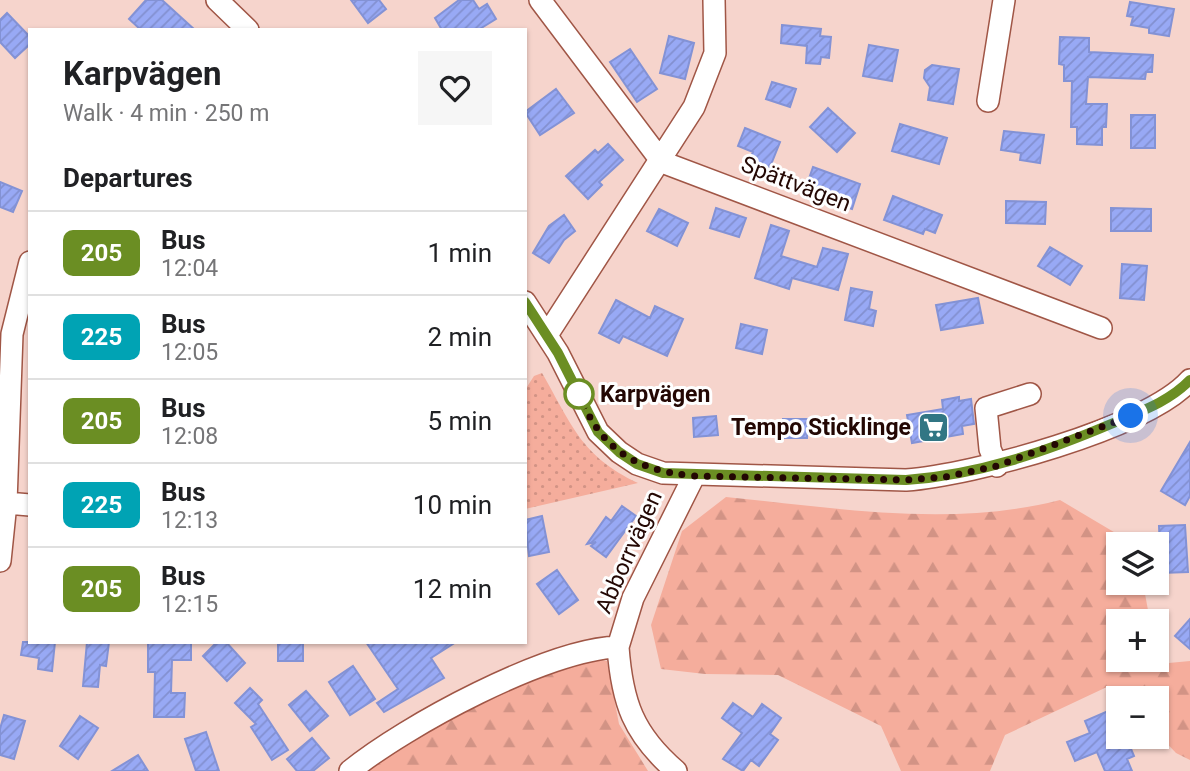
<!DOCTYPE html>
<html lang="en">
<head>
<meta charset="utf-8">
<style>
	body { margin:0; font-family:Roboto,sans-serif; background:#f6f6f6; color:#202124; height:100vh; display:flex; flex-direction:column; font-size:26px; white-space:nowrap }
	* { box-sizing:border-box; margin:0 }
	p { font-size:23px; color:#757577 }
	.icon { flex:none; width:38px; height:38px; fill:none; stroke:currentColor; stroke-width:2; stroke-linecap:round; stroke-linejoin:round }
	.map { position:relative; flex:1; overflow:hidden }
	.side { position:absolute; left:28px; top:28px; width:499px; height:616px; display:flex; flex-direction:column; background:#fff; border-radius:0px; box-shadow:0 2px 5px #0004 }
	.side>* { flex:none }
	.badge { padding:0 14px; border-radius:10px; font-size:24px; line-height:46px }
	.fabs { position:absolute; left:1106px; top:532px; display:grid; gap:14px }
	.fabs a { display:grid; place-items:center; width:63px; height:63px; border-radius:0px; background:#fff; box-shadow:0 2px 5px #0004; font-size:35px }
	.you { position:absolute; width:35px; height:35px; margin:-18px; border:5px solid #fff; border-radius:50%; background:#1a73e8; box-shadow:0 0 0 10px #1a73e833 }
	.map>.badge { position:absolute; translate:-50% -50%; box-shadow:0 0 0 4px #fff }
	h2 { padding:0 35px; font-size:26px; line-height:63px }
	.round { display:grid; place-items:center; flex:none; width:74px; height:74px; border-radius:0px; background:#f6f6f6 }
	.summary { display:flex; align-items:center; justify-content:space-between; height:119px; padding:0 35px }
	h1 { font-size:33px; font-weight:700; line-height:52px }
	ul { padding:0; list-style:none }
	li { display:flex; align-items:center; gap:21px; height:84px; padding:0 35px; border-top:2px solid #e0e0e0 }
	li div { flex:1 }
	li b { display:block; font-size:26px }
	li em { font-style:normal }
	li .badge { min-width:77px; font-weight:700; text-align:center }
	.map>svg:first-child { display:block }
</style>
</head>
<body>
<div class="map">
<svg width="1190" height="771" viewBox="0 0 1190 771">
	<defs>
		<pattern id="forest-firs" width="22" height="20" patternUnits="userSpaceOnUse" patternTransform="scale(1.75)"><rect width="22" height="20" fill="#f5ad9c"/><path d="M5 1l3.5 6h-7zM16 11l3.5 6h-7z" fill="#d29385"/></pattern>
		<pattern id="park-dots" width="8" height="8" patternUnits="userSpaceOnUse" patternTransform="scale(1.75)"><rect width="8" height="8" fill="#f5ad9c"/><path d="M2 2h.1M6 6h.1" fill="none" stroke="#d29385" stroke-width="1.8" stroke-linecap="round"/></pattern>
		<pattern id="building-hatch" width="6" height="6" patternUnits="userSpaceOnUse" patternTransform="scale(1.75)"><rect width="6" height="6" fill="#98a9f5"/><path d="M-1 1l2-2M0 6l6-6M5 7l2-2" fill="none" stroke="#8390d0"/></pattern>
	</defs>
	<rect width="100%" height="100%" fill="#f6d4cc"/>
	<path fill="url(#forest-firs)" d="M726 497C836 508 951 528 1060 500L1134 544H1118V583H1143L1150 621H1118V660L1157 659 1158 664 1190 661V760L1176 753 1157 733V698H1122L1109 686 1005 735 990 771H901L881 726 778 675 705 674 661 669 651 625 682 531Z
		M590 658 607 661 619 724 648 771H360L458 713 529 681Z"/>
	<path fill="url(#park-dots)" d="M542 373C572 425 581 456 638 483L525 509V390L534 376Z"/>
	<path fill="url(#building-hatch)" stroke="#8392d5" stroke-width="2" d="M146 0H162L195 30H141L129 19Z
		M351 0H379L386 9 368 23Z
		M459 0H473L479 9 487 4 496 19 478 30H442L435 18Z
		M1130 2 1174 9 1169 36 1149 33V28L1131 25 1133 17 1127 16Z
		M7 13 30 37V44L15 58 0 42V20Z
		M782 25 821 29 820 36 831 37 829 58 821 57 820 64 806 63 807 46 781 43Z
		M669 36 694 43 685 79 660 73Z
		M1060 37 1089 38V52L1153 55 1152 72H1146L1145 79 1088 77 1086 104H1107L1106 127H1102V145L1077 144V127H1071L1072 81H1064V65L1059 64Z
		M869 45 898 50 892 81 863 76Z
		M630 49 657 89 637 102 610 62Z
		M932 65 959 69 953 104 928 100 930 87 924 78 925 70Z
		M772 82 796 89 790 107 766 99Z
		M556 89 574 113 540 135 525 112Z
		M828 108 855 133 837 152 810 127Z
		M1131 115H1155V148H1131Z
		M900 124 947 138 939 164 892 151Z
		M745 128 780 142 768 172 748 164 753 152 738 146Z
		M1004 131 1044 135 1040 163 1020 160 1021 153 1001 150Z
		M608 144 623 160 599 182 602 185 588 199 566 176 595 150 598 153Z
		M813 167 860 184 852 209 804 193Z
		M0 182 22 191 13 212 0 207Z
		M893 196 942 215 935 233 925 229 923 234 884 220Z
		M1006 201 1046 202 1045 224 1006 223Z
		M716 208 746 218 739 237 710 228Z
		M1111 208 1151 209V231H1111Z
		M659 209 688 223 677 246 647 231Z
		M564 215 575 231 564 240 549 263 533 253 549 226Z
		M771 225 789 231 781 256 817 267 823 248 848 254 838 290 792 278 789 289 755 278Z
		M1050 247 1082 266 1070 285 1038 266Z
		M1122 264 1147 266 1144 300 1120 298Z
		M851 288 872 292 869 309 876 311 873 326 845 320Z
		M978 298 983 323 941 330 936 305Z
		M616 300 650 318 655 306 683 319 667 356 623 336 619 343 599 333Z
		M741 324 767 330 762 354 736 348Z
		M959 397V401L971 399 974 424 962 426 963 434 912 443 907 415 943 409 942 400Z
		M716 416 718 435 694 437 693 418Z
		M783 419H808L807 438H783Z
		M1190 442V496L1185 505 1161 491Z
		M622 506 636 516 606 557 591 546 596 542 587 544 606 517 611 521Z
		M542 516 549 552 529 556 525 520Z
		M1185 525 1188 572 1161 573 1159 526Z
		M557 570 578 600 559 614 537 584Z
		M1190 619V649L1175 636Z
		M23 642H55L52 671 38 669 39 658 21 655Z
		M87 642H109L106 666 100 665 98 687 83 686Z
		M148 642H191V660H172L171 693H185L184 717H154L155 672H148Z
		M217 642H226L245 663 227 681 203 656Z
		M278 642H303V661H278Z
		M366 642H456L431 658 444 678 384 712 377 703 398 689Z
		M353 666 375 699 350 715 329 682Z
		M250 688 262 700 258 704 288 750 272 760 251 727 256 724 235 703Z
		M306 691 328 716 310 731 289 705Z
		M733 703 753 717 762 704 781 718 770 734 778 740 759 766 751 760 743 771 723 759 742 733 722 718Z
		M1108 711 1115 729 1118 728V737H1126L1134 756 1127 759 1132 771H1105L1097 752 1075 761 1067 742 1090 733 1085 721Z
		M4 715 25 721 14 759 0 755V729Z
		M80 716 98 728 78 759 60 746Z
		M206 732 219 771H196L185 739Z
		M312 738 329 758 313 771H297L287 759Z
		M138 755 148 771H112Z"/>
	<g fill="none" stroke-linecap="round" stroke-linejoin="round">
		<defs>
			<path id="minor" d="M217 0 248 30
				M540 0 662 162 1101 328
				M988 101 1004 0
				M525 302 558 353 598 432 619 452 637 464 663 473 906 480C972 475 1146 429 1190 380
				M547 335 694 107 715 53 714 0
				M997 466 990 449 986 408 1030 394
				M6 503 30 505
				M0 561 6 503 12 334 30 262
				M618 647C622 702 633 734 676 771
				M350 771C405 726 548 649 618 647L633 598 694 476"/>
		</defs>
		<use href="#minor" stroke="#a05646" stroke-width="24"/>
		<use href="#minor" stroke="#fff" stroke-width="21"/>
	</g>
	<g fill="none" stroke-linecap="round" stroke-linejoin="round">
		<defs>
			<path id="line" d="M525 302 558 353 598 432 619 452 637 464 663 473 906 480C978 475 1045 452 1111 424 1139 412 1169 402 1190 380"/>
		</defs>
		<use href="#line" stroke="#fff" stroke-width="16"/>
		<use href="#line" stroke="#6b8e23" stroke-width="10"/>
		<path stroke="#230703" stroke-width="7" stroke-dasharray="0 12.6" d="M579 394C600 447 632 470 694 476L906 480 945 477 997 466 1131 416"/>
	</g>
	<defs>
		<symbol id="supermarket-square" viewBox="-11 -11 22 22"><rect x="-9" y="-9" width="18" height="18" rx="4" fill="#317684" stroke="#fefefe"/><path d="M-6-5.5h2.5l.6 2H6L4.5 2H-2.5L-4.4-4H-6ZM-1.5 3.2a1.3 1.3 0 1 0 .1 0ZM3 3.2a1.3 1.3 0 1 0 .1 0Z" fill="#fff"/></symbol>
	</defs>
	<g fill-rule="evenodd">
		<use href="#supermarket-square" x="916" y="410" width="35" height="35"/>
	</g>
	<circle fill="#fff" stroke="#6b8e23" stroke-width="3.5" cx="579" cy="394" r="14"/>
	<g text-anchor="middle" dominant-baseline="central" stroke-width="6" stroke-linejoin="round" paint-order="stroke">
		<g font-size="23" fill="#230703" stroke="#fefefe">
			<text transform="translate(796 184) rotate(21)">Spättvägen</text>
			<text transform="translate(629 552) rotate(-66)">Abborrvägen</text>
		</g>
		<g font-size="23" font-weight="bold" fill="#230703" stroke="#fefefe" text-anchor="start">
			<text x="600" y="394">Karpvägen</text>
		</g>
		<g font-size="23" font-weight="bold" fill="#230703" stroke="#fefefe" text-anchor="end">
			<text x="911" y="427">Tempo Sticklinge</text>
		</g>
	</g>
</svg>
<div class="fabs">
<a><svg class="icon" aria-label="layers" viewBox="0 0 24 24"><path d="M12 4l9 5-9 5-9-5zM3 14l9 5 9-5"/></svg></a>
<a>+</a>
<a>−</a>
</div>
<div class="you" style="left:1131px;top:416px"></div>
<section class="side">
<div class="summary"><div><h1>Karpvägen</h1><p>Walk · 4 min · 250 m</p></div><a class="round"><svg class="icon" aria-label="heart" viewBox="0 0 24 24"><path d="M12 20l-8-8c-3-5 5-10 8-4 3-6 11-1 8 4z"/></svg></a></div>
<h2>Departures</h2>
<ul>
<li><span class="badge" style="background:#6b8e23;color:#fff">205</span><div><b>Bus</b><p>12:04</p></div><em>1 min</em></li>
<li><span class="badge" style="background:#00a3b4;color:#fff">225</span><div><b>Bus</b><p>12:05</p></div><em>2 min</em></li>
<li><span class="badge" style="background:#6b8e23;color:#fff">205</span><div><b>Bus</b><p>12:08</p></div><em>5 min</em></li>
<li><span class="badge" style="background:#00a3b4;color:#fff">225</span><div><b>Bus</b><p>12:13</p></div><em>10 min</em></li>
<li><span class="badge" style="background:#6b8e23;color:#fff">205</span><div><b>Bus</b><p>12:15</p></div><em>12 min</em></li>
</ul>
</section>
</div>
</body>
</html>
